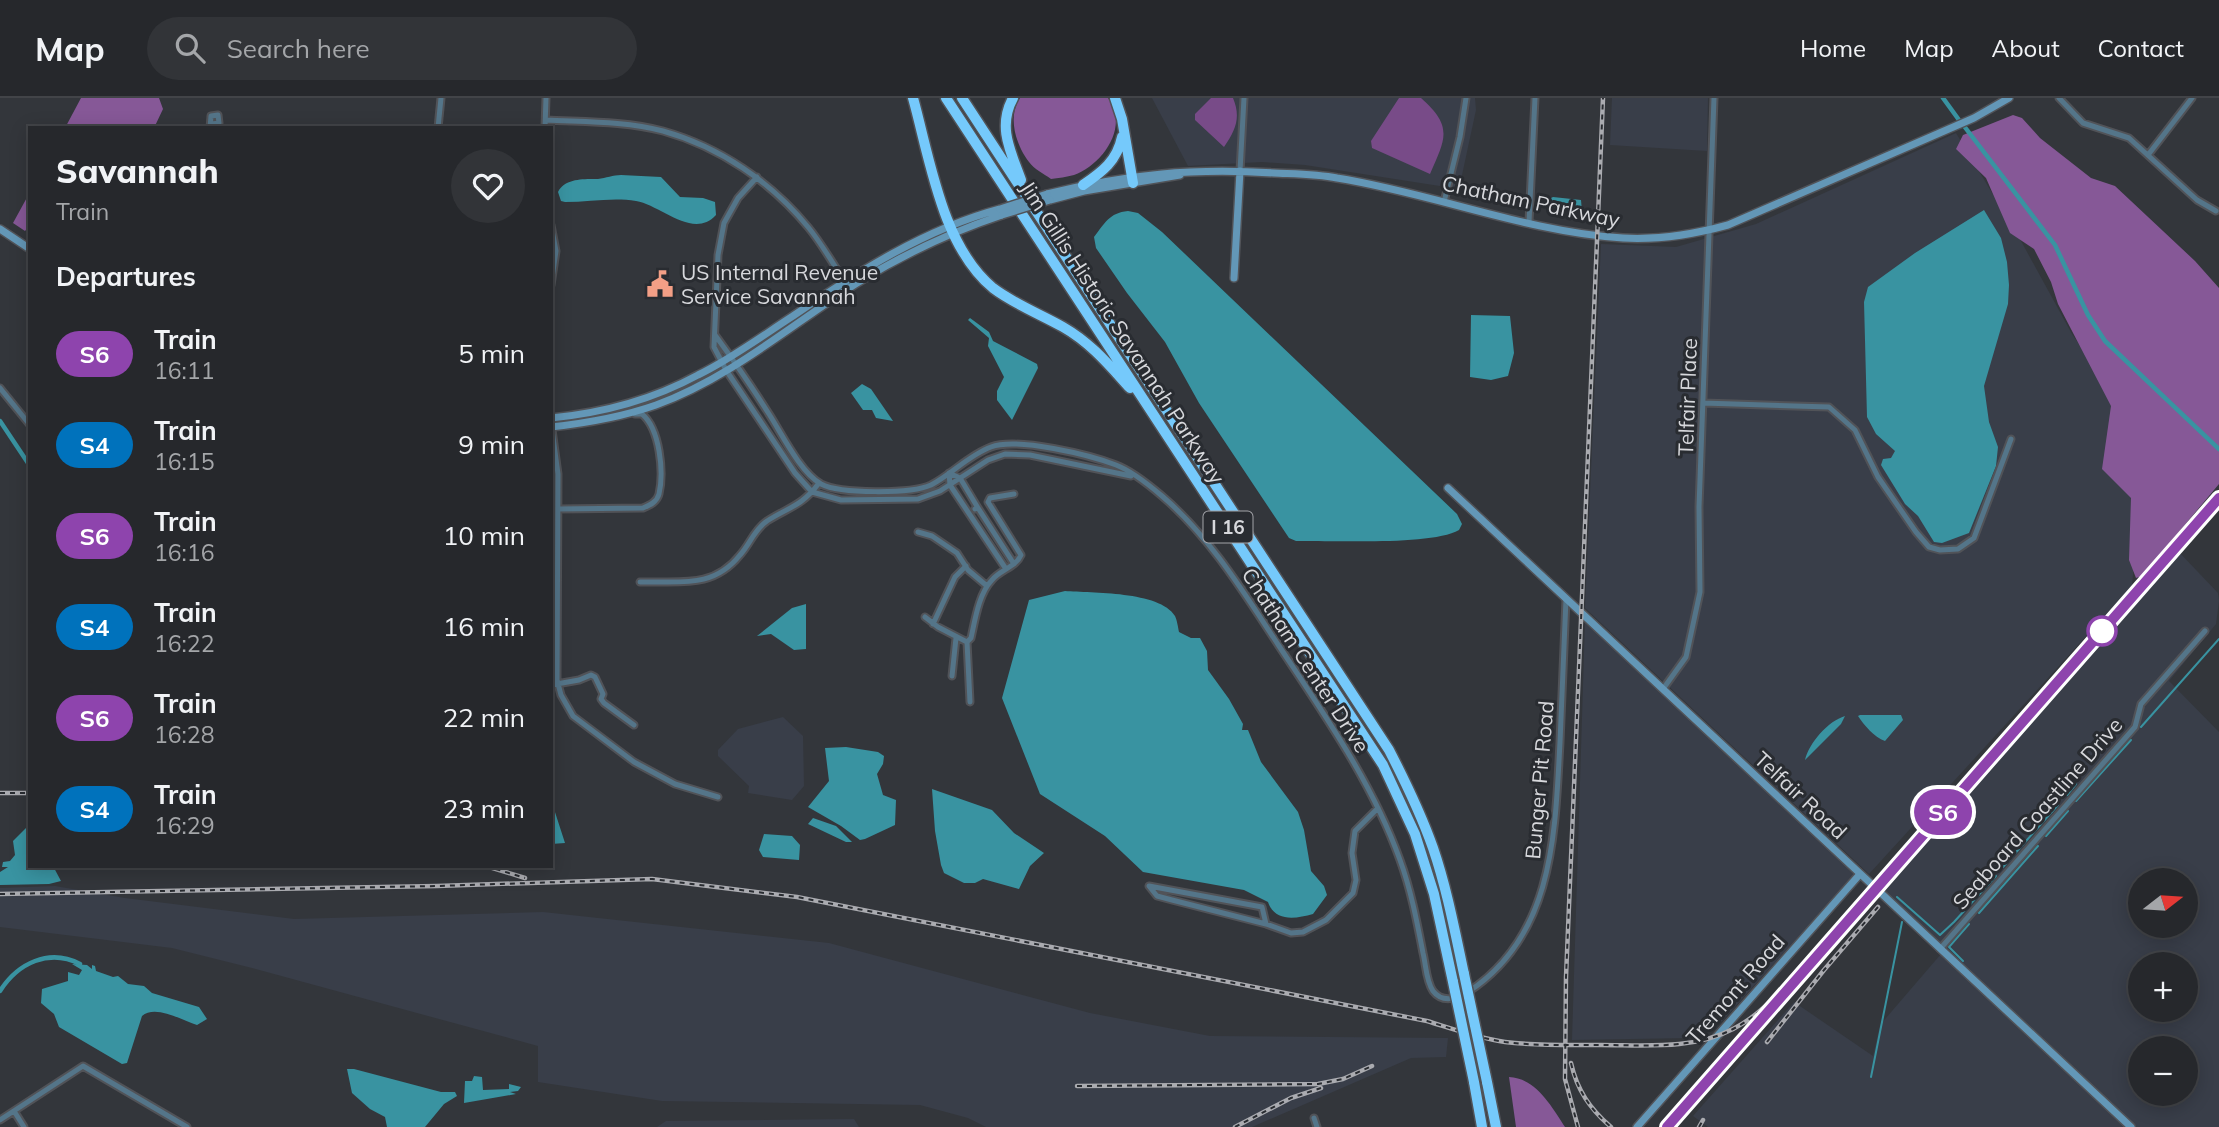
<!DOCTYPE html>
<html lang="en">
<head>
<meta charset="utf-8">
<style>
	body { margin:0; font-family:Mulish,sans-serif; background:#323438; color:#f1f3f6; height:100vh; display:flex; flex-direction:column; font-size:26px; white-space:nowrap }
	* { box-sizing:border-box; margin:0 }
	p { font-size:23px; color:#a4a6a9 }
	.icon { flex:none; width:38px; height:38px; fill:none; stroke:currentColor; stroke-width:2; stroke-linecap:round; stroke-linejoin:round }
	.map { position:relative; flex:1; overflow:hidden }
	.side { position:absolute; left:28px; top:28px; width:525px; height:742px; display:flex; flex-direction:column; background:#26282c; border-radius:0px; box-shadow:0 4px 18px #0003,0 0 0 2px #424448 }
	.side>* { flex:none }
	.badge { padding:0 14px; border-radius:23px; font-size:24px; line-height:46px }
	.needle { width:46px; rotate:73deg }
	.controls { position:absolute; left:2128px; top:770px; display:grid; gap:14px }
	.controls a { display:grid; place-items:center; width:70px; height:70px; border-radius:50%; background:#26282c; box-shadow:0 4px 18px #0003,0 0 0 2px #424448; font-size:35px }
	.map>.badge { position:absolute; translate:-50% -50%; box-shadow:0 0 0 4px #fff }
	h2 { padding:0 28px; font-size:26px; line-height:63px }
	.round { display:grid; place-items:center; flex:none; width:74px; height:74px; border-radius:37px; background:#323438 }
	.overview { display:flex; align-items:center; justify-content:space-between; height:119px; padding:0 28px }
	h1 { font-size:33px; font-weight:800; line-height:52px }
	ul { padding:0; list-style:none }
	li { display:flex; align-items:center; gap:21px; height:91px; padding:0 28px }
	li div { flex:1 }
	li b { display:block; font-size:26px }
	li em { font-style:normal }
	li .badge { min-width:77px; font-weight:700; text-align:center }
	header { display:flex; align-items:center; gap:42px; box-sizing:border-box; height:98px; padding:0 35px; background:#26282c; border-bottom:2px solid #424448 }
	header strong { font-size:33px }
	nav { display:flex; gap:38px; margin-inline-start:auto; font-size:24px }
	.search { width:490px; height:63px; background:#323438; display:flex; align-items:center; gap:18px; box-sizing:border-box; padding:0 24px; border-radius:38px; color:#a4a6a9; font-size:26px }
	.map>svg:first-child { display:block }
</style>
</head>
<body>
<header>
<strong>Map</strong>
<div class="search"><svg class="icon" aria-label="search" viewBox="0 0 24 24"><circle cx="10" cy="10" r="6"/><path d="M15 15l6 6"/></svg>Search here</div>
<nav><a>Home</a><a>Map</a><a>About</a><a>Contact</a></nav>
</header>
<div class="map">
<svg width="2219" height="1029" viewBox="0 0 2219 1029">
	<rect width="100%" height="100%" fill="#33363b"/>
	<path fill="#393e49" fill-rule="evenodd" d="M1152 0H1475L1476 12 1459 91 1305 67 1262 64 1188 68Z
		M1612 0H1708L1707 53 1610 47Z
		M1956 35 2021 143 2072 236 2089 261 2126 338 2136 443 2132 488 1869 776 1585 510 1601 146 1676 149 1756 126Z
		M2177 452 2218 495 2219 503 2216 526 2169 583 2219 634V1029H2135L1883 791ZM2140 782H2186V828H2140ZM2140 866H2186V912H2140ZM2140 950H2186V996H2140Z
		M1585 523 1855 776 1723 922 1706 935 1690 940 1572 942Z
		M783 619 803 638 804 688 792 702 748 695 749 688 718 658V652L738 631Z
		M55 788 125 800 294 821 543 814 829 845 1090 915 1210 938 1448 940 1446 959 1411 960 1252 1029H986L968 1020 920 1007 662 1003 538 984V948L252 870 172 850 0 829V790Z
		M1941 856 2126 1029H1708L1693 1018 1794 904 1873 958 1880 927Z
		M854 1021 859 1029H657L666 1023Z"/>
	<path fill="#784b88" d="M1211 0H1233C1241 19 1236 32 1224 49L1195 22V16Z
		M1399 0H1421C1454 29 1445 41 1430 76L1372 50 1371 43Z"/>
	<path fill="#865897" d="M81 0H159L163 11 154 30H65Z
		M1020 0H1108C1130 29 1102 67 1074 77 1067 79 1058 80 1051 81 1044 76 1034 71 1029 64 1016 47 1007 19 1020 0Z
		M2013 17 2022 20 2040 40 2091 80 2115 88 2195 163 2219 190V386L2142 478 2136 480 2129 462 2131 400 2102 371 2111 308 2058 206 2051 184 2034 151 2010 135 1986 80 1956 51 1963 37Z
		M30 94V127L25 133 13 125Z
		M1509 979C1536 980 1552 1009 1565 1029H1516Z"/>
	<path fill="#3993a1" d="M621 77 661 79 680 99 703 100 715 104 716 117C693 142 661 107 636 103 613 99 589 104 565 104L561 103 558 94C565 80 584 81 598 81 606 80 613 77 621 77Z
		M1553 99 1581 102 1582 114 1544 108 1545 103Z
		M1984 112 2001 140 2007 164 2009 187 2008 206 1984 288 1989 324 1998 349 1996 368 1969 435 1942 445 1934 444 1918 418 1905 406 1881 367 1883 361 1891 360 1895 353 1876 336 1867 319 1864 204 1868 189 1915 155Z
		M1128 113 1138 115 1162 134 1457 416 1462 426 1459 432C1431 448 1333 442 1296 443L1289 440 1199 305 1165 244 1127 195 1096 150 1094 139C1105 125 1109 115 1128 113Z
		M1471 217 1510 218 1514 255 1508 278 1491 282 1470 279Z
		M970 220 989 234 993 243 1037 266 1038 270 1012 322 997 302V293L1004 279 988 248 989 240 968 222Z
		M862 286 871 291 893 323 876 320 872 312H863L851 295Z
		M1065 493C1091 495 1160 493 1175 518 1177 522 1178 529 1179 534L1191 540H1200L1207 553 1208 572 1229 601 1243 626 1242 632H1248L1261 664 1298 714 1304 732 1311 773 1324 788 1327 797 1313 816C1295 821 1275 824 1268 804L1244 792 1143 774 1105 738 1040 696 1002 600 1029 502Z
		M806 506V551L794 552 771 536 757 538 792 510Z
		M1860 617H1901L1903 622 1885 643C1874 639 1864 627 1858 618Z
		M1845 618 1841 626 1805 662C1809 645 1828 623 1845 618Z
		M846 649 878 654 884 658 883 666 877 676 883 697 896 702 895 727 865 741 860 742 841 728 808 709 829 683 825 650Z
		M932 691 992 712 1014 735 1044 755 1030 768 1019 791 983 781 975 785H964L944 775 941 767 935 733Z
		M554 711 565 745 551 746V714Z
		M813 720 836 728 852 744H846L808 726Z
		M30 726V768H53L61 783 49 786 0 787V774L8 769H2L3 764 10 763 15 757 13 743Z
		M764 736 792 738 800 747 799 762 763 759 759 752Z
		M72 866 87 867 92 871V867L95 868 96 873 113 879 118 878 128 886 144 888 152 895 199 909 207 921 197 927C182 922 155 906 142 918L127 965 122 966 59 929 54 916 41 905 42 891 68 883V874L79 877 82 872Z
		M347 971H354L441 994H455L457 998 444 1006 425 1029H387L385 1019 370 1011 352 995Z
		M474 978 482 979 483 992 509 991V986L521 989 518 993 510 994 516 996 464 1005 465 983H472Z"/>
	<g fill="none" stroke-linecap="round" stroke-linejoin="round">
		<path stroke="#3993a1" stroke-width="2" d="M2141 629 2219 541
			M2067 697 2076 686
			M2076 703 2131 642
			M2046 738 2068 713
			M2003 769 2058 707
			M1897 799 1940 837 1954 824 1996 778
			M1979 815 2038 748
			M1963 863 1949 849 1969 826
			M1871 979 1902 824"/>
		<path stroke="#3993a1" stroke-width="4.5" d="M1943 0 1959 22
			M1964 28 2055 147 2088 217 2105 243 2219 351
			M0 323 30 368
			M0 893C18 865 49 850 80 866"/>
		<defs>
			<path id="street" d="M2059 0 2083 25 2129 40 2197 102 2216 113
				M546 22C584 24 625 23 663 33 720 49 771 84 808 129 823 147 834 168 847 187
				M210 30 211 18 218 17 219 25 212 26
				M438 30 441 0
				M545 30 546 0
				M2148 57 2192 0
				M1240 73 1244 0
				M757 79 738 100 724 125 718 157 714 249 726 272 795 375 812 394 841 402 918 401 940 393 988 362 1005 356 1030 357 1131 378
				M1444 104 1460 39 1466 0
				M1529 124 1535 0
				M551 127 556 153 551 187
				M715 237C734 263 752 289 769 316 782 336 800 374 821 386 840 396 911 396 931 387 952 376 969 357 991 349 1017 339 1090 357 1116 367 1132 373 1148 386 1162 398 1211 440 1244 495 1279 548 1324 616 1372 684 1400 762 1411 792 1417 824 1423 855 1426 867 1426 883 1433 893 1442 905 1457 901 1468 894 1554 838 1555 736 1560 644 1562 596 1564 549 1566 501
				M0 290 30 327
				M1703 305 1829 309 1855 332 1878 379 1916 434 1929 449 1940 452 1958 451 1974 440 2011 341
				M551 324 558 376 557 582 561 597 573 618 634 664 675 686 718 699
				M949 375 950 387 1006 471
				M949 375 960 380 978 410 975 411
				M978 410 1014 466
				M558 411 643 410C650 407 657 404 659 396 664 374 660 331 642 316H635
				M918 434 932 438 957 455 968 472 987 488
				M640 484C680 483 713 491 740 457 750 446 754 432 767 423 789 409 802 408 819 385
				M925 519 938 529 967 544
				M933 526 955 479 966 468
				M952 578 956 540
				M551 587 579 582 591 577 595 579 603 596 601 601 604 605 634 627
				M1663 591 1686 559 1700 494 1699 409 1714 0
				M970 604 967 544 971 540C975 522 979 495 992 482 1000 472 1016 469 1021 457L988 404 990 400 1014 396
				M1266 826 1262 809 1149 788 1157 798 1172 802 1266 826 1291 835 1303 834 1326 822 1353 795 1356 782 1352 755 1355 733 1378 710
				M1940 851 2113 654 2135 629 2141 606 2205 533
				M14 1013 24 1029
				M1314 1020 1317 1029
				M0 1022 83 968 187 1029"/>
			<path id="secondary" d="M1047 96C1126 76 1193 70 1274 75 1295 76 1317 76 1337 80 1432 95 1527 134 1623 140 1657 142 1695 136 1728 127L1928 40 1974 20 2009 0
				M1050 102 1084 93 1180 77
				M0 131 30 151
				M1234 180 1240 73
				M551 320C603 315 652 302 698 277 731 261 762 238 793 218 856 175 925 131 1000 111
				M551 329C587 325 622 319 656 307 730 280 791 227 857 185 902 157 951 134 1002 117
				M1448 390 2131 1029
				M1637 1029 1860 776"/>
			<path id="highway" d="M913 0C930 61 942 148 993 190 1014 206 1040 216 1063 229 1091 245 1109 267 1130 290
				M946 0 1383 667 1415 736 1434 796 1453 884
				M962 0 1389 652C1405 683 1421 716 1433 750 1447 791 1455 834 1464 876
				M1013 0C997 29 1011 54 1021 82
				M1115 0 1122 21 1133 85
				M1083 87C1102 74 1117 63 1122 39
				M1474 984 1482 1029
				M1487 984 1496 1029"/>
		</defs>
		<use href="#street" stroke="#515358" stroke-width="9"/>
		<use href="#secondary" stroke="#515358" stroke-width="10"/>
		<use href="#highway" stroke="#515358" stroke-width="13"/>
		<use href="#street" stroke="#547589" stroke-width="5"/>
		<use href="#secondary" stroke="#6397b7" stroke-width="7"/>
		<use href="#highway" stroke="#75c9fb" stroke-width="10"/>
		<defs>
			<path id="rail" d="M0 695H30
				M486 768 525 780
				M0 796 437 788 652 781 797 799 1427 923C1453 931 1478 940 1505 944 1536 948 1569 947 1601 947 1645 947 1693 952 1733 931 1759 918 1778 896 1797 876
				M1792 881 2219 396
				M1767 944 1824 872 1878 809
				M1571 965C1577 992 1590 1011 1611 1029
				M1077 988 1318 986 1343 981 1372 968
				M1235 1029 1291 1000 1321 990
				M1578 1029 1565 981 1566 879 1603 0
				M1663 1029 1755 924
				M1699 1029 1703 1022"/>
		</defs>
		<use href="#rail" stroke="#aaabb0" stroke-width="4.5"/>
		<use href="#rail" stroke="#292c31" stroke-width="2" stroke-dasharray="5" stroke-linecap="butt"/>
		<defs>
			<path id="secondary-bridge" d="M1000 111 1047 96
				M1002 117 1050 102"/>
			<path id="highway-bridge" d="M1464 876 1487 984
				M1453 884 1474 984"/>
		</defs>
		<use href="#secondary-bridge" stroke="#515358" stroke-width="10" stroke-linecap="butt"/>
		<use href="#highway-bridge" stroke="#515358" stroke-width="13" stroke-linecap="butt"/>
		<use href="#secondary-bridge" stroke="#6397b7" stroke-width="7"/>
		<use href="#highway-bridge" stroke="#75c9fb" stroke-width="10"/>
	</g>
	<g fill="none" stroke-linecap="round" stroke-linejoin="round">
		<defs>
			<path id="line" d="M1667 1029 2219 400"/>
		</defs>
		<use href="#line" stroke="#fff" stroke-width="16"/>
		<use href="#line" stroke="#8e44ad" stroke-width="10"/>
	</g>
	<defs>
		<symbol id="civic-bare" viewBox="-9 -9 18 18"><path d="M-.6-6.5H3V-4.5H.6V-3L4-1V1h2V6H-6V1h2V-1L-.6-3ZM-1.2 2.5V6h2.4V2.5Z" fill="#f39f86" stroke="#292c31" stroke-width="2.5" paint-order="stroke"/></symbol>
	</defs>
	<g fill-rule="evenodd">
		<use href="#civic-bare" x="641" y="167" width="38" height="38"/>
	</g>
	<circle fill="#fff" stroke="#8e44ad" stroke-width="3.5" cx="2102" cy="533" r="14"/>
	<g text-anchor="middle" dominant-baseline="central" stroke-width="6" stroke-linejoin="round" paint-order="stroke">
		<rect fill="#292c31" stroke="#a3a4a9" stroke-width="2" x="1203.5" y="413.5" width="49" height="31" rx="5"/>
		<g font-size="19" font-weight="bold" fill="#d7d8dc">
			<text x="1228" y="429">I 16</text>
		</g>
		<g font-size="21" fill="#d7d8dc" stroke="#292c31">
			<text transform="translate(1531 103) rotate(12)">Chatham Parkway</text>
			<text transform="translate(1123 234) rotate(57)">Jim Gillis Historic Savannah Parkway</text>
			<text transform="translate(1687 299) rotate(-88)">Telfair Place</text>
			<text transform="translate(1306 562) rotate(57)">Chatham Center Drive</text>
			<text transform="translate(1539 682) rotate(-85)">Bunger Pit Road</text>
			<text transform="translate(1801 697) rotate(43)">Telfair Road</text>
			<text transform="translate(2037 715) rotate(-49)">Seaboard Coastline Drive</text>
			<text transform="translate(1735 891) rotate(-49)">Tremont Road</text>
		</g>
		<g font-size="21" fill="#d7d8dc" stroke="#292c31" text-anchor="start">
			<text x="681" y="174">US Internal Revenue<tspan x="681" dy="24">Service Savannah</tspan></text>
		</g>
	</g>
</svg>
<div class="controls">
<a><svg class="needle" viewBox="-14 -14 28 28"><path d="M0-13l5 13h-10z" fill="#e53935"/><path d="M0 13l5-13h-10z" fill="#a4a6a9"/></svg></a>
<a>+</a>
<a>−</a>
</div>
<b class="badge" style="left:1943px;top:714px;background:#8e44ad;color:#fff">S6</b>
<section class="side">
<div class="overview"><div><h1>Savannah</h1><p>Train</p></div><a class="round"><svg class="icon" aria-label="heart" viewBox="0 0 24 24"><path d="M12 20l-8-8c-3-5 5-10 8-4 3-6 11-1 8 4z"/></svg></a></div>
<h2>Departures</h2>
<ul>
<li><span class="badge" style="background:#8e44ad;color:#fff">S6</span><div><b>Train</b><p>16:11</p></div><em>5 min</em></li>
<li><span class="badge" style="background:#0072bc;color:#fff">S4</span><div><b>Train</b><p>16:15</p></div><em>9 min</em></li>
<li><span class="badge" style="background:#8e44ad;color:#fff">S6</span><div><b>Train</b><p>16:16</p></div><em>10 min</em></li>
<li><span class="badge" style="background:#0072bc;color:#fff">S4</span><div><b>Train</b><p>16:22</p></div><em>16 min</em></li>
<li><span class="badge" style="background:#8e44ad;color:#fff">S6</span><div><b>Train</b><p>16:28</p></div><em>22 min</em></li>
<li><span class="badge" style="background:#0072bc;color:#fff">S4</span><div><b>Train</b><p>16:29</p></div><em>23 min</em></li>
</ul>
</section>
</div>
</body>
</html>
